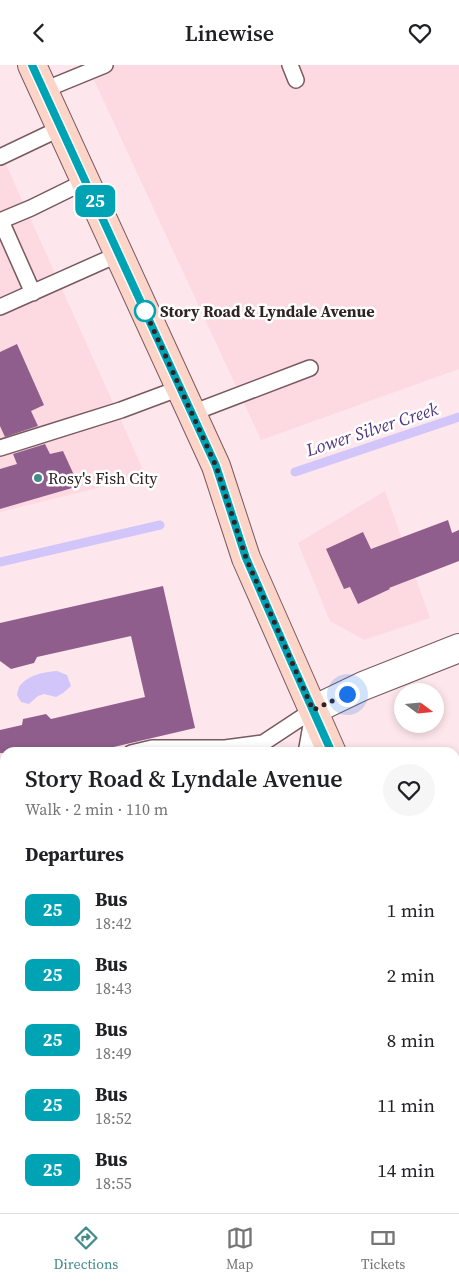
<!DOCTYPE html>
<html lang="en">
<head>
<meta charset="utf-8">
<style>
	body { margin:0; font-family:"Source Serif 4",serif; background:#f6f6f6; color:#202124; height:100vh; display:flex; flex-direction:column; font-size:19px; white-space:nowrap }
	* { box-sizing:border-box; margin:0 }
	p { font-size:16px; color:#757577 }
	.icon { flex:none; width:28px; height:28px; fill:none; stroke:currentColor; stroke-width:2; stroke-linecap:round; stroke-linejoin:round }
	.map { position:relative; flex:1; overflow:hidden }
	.panel { position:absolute; left:0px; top:682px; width:460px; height:466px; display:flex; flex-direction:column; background:#fff; border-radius:15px 15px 0 0; box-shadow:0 2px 8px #0003 }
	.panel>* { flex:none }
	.badge { padding:0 10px; border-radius:8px; font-size:18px; line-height:32px }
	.needle { width:32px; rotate:106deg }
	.tools { position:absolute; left:394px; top:618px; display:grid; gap:10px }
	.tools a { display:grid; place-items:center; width:50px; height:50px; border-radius:50%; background:#fff; box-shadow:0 2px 8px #0003; font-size:25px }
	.you { position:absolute; width:25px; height:25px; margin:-12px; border:4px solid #fff; border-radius:50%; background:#1a73e8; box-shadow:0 0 0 8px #1a73e833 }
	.map>.badge { position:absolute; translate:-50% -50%; box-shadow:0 0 0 2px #fff }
	h2 { padding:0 25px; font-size:19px; line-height:45px }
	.round { display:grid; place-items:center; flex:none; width:52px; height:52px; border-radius:26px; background:#f6f6f6 }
	.headline { display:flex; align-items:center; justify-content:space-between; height:85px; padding:0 25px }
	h1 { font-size:24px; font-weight:600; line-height:38px }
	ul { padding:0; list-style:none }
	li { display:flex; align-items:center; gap:15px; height:65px; padding:0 25px }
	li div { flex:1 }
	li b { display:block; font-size:19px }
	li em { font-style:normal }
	li .badge { min-width:55px; font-weight:700; text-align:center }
	header { display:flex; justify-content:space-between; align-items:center; height:65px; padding:0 25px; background:#fff; font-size:22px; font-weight:600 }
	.tab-bar { display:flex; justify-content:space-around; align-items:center; height:70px; border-top:1px solid #e0e0e0; background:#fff; font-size:14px; color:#757577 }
	.tab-bar a { display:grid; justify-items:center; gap:2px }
	.tab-bar .active { color:#448c8b }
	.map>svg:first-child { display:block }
</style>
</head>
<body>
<header><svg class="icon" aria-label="back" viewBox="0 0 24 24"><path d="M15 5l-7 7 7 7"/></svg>Linewise<svg class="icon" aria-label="heart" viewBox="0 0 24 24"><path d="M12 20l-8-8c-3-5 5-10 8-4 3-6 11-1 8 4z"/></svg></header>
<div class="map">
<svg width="459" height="1148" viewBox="0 0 459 1148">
	<rect width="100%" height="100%" fill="#fee7ec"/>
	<path fill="#fdd9e1" d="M87 0H459V304L261 375Z
		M0 86 146 411 0 447Z
		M385 426 430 553 364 575 330 556 298 478Z
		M5 999V1144H455V1097L459 1106V1148H0V1000Z"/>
	<path fill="#d2c5f9" d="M57 606 67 610 71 621 63 628 56 632 44 629 38 631 29 639 21 637 17 630C17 629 19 622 19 622 27 610 44 607 57 606Z"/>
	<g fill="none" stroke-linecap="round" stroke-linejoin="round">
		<path stroke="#d2c5f9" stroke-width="9" d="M295 407 459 352
			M0 497 160 460"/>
	</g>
	<path fill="#905e8c" d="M17 279 44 340 31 346 38 361 5 372 0 361V287Z
		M45 379 50 389 63 386 79 421 0 444V404L17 399 13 389Z
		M448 455 452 468 459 465V496L389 523 390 524 358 539 350 522 344 524 326 484 363 467 371 484Z
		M163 521 195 663 88 688H0V665L22 660 23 654 46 649 51 654 145 632 131 571 37 592 34 598 11 604 0 596V558Z"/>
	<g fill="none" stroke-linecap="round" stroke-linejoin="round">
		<defs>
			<path id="lane" d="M290 0 296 15
				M44 25 105 0
				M0 92 61 63
				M0 156 31 143 86 116
				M1 156 33 228
				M0 242 119 189
				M192 348 310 303
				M0 383 121 345 180 323
				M131 688 152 683H225L263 678 313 645
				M306 688 313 649
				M0 719 5 717
				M0 1032 5 1031"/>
			<path id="street" d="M313 645 363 621 459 583"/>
			<path id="secondary" d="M32 0 216 401 246 493 332 688
				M455 960 459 969"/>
		</defs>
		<use href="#lane" stroke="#785960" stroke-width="18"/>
		<use href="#street" stroke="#785960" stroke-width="30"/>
		<use href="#secondary" stroke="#785960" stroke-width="30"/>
		<use href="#lane" stroke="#fff" stroke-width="15"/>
		<use href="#street" stroke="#fff" stroke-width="28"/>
		<use href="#secondary" stroke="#fdd4c8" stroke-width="28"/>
	</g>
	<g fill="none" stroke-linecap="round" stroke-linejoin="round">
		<defs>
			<path id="line" d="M32 0 216 401 246 493 290 594 332 688"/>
		</defs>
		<use href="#line" stroke="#fff" stroke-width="11"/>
		<use href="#line" stroke="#00a3b4" stroke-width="8"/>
		<path stroke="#302326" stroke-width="5" stroke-dasharray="0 9" d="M145 246 144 244 216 401 246 493 313 645 347 629"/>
	</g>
	<circle fill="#fff" stroke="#00a3b4" stroke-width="2.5" cx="145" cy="246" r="10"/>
	<circle fill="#448c8b" stroke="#fff" stroke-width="2" cx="38" cy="413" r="5"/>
	<g text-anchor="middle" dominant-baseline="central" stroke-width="5" stroke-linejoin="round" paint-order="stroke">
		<g font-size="16" font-weight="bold" fill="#302326" stroke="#fff" text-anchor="start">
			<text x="160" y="246">Story Road &amp; Lyndale Avenue</text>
		</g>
		<g font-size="16" fill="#302326" stroke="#fff" text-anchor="start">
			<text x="48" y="413">Rosy's Fish City</text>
		</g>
		<g font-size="18" font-style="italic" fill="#4f3681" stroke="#fff">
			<text transform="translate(372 364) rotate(-18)">Lower Silver Creek</text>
		</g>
	</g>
</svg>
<div class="tools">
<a><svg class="needle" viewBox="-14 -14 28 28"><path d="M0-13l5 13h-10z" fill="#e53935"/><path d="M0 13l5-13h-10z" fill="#757577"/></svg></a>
</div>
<div class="you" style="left:347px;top:629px"></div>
<b class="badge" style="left:95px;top:136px;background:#00a3b4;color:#fff">25</b>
<section class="panel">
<div class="headline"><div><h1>Story Road &amp; Lyndale Avenue</h1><p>Walk · 2 min · 110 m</p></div><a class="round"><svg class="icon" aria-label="heart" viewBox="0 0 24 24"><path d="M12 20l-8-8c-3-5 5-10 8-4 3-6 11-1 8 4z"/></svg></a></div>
<h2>Departures</h2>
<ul>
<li><span class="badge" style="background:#00a3b4;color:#fff">25</span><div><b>Bus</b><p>18:42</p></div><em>1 min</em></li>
<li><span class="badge" style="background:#00a3b4;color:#fff">25</span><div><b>Bus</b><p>18:43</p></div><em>2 min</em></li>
<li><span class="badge" style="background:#00a3b4;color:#fff">25</span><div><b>Bus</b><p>18:49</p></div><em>8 min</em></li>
<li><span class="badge" style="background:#00a3b4;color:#fff">25</span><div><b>Bus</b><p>18:52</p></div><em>11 min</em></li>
<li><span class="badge" style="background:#00a3b4;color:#fff">25</span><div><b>Bus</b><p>18:55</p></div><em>14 min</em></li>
</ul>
</section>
</div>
<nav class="tab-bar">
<a class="active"><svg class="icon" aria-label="directions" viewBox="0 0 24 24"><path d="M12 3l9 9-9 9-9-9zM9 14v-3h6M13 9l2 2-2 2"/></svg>Directions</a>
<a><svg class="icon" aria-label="map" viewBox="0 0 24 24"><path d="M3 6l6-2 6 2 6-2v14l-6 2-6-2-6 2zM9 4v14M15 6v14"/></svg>Map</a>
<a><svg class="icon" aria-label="tickets" viewBox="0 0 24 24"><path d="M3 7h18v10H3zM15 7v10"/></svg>Tickets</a>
</nav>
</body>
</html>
